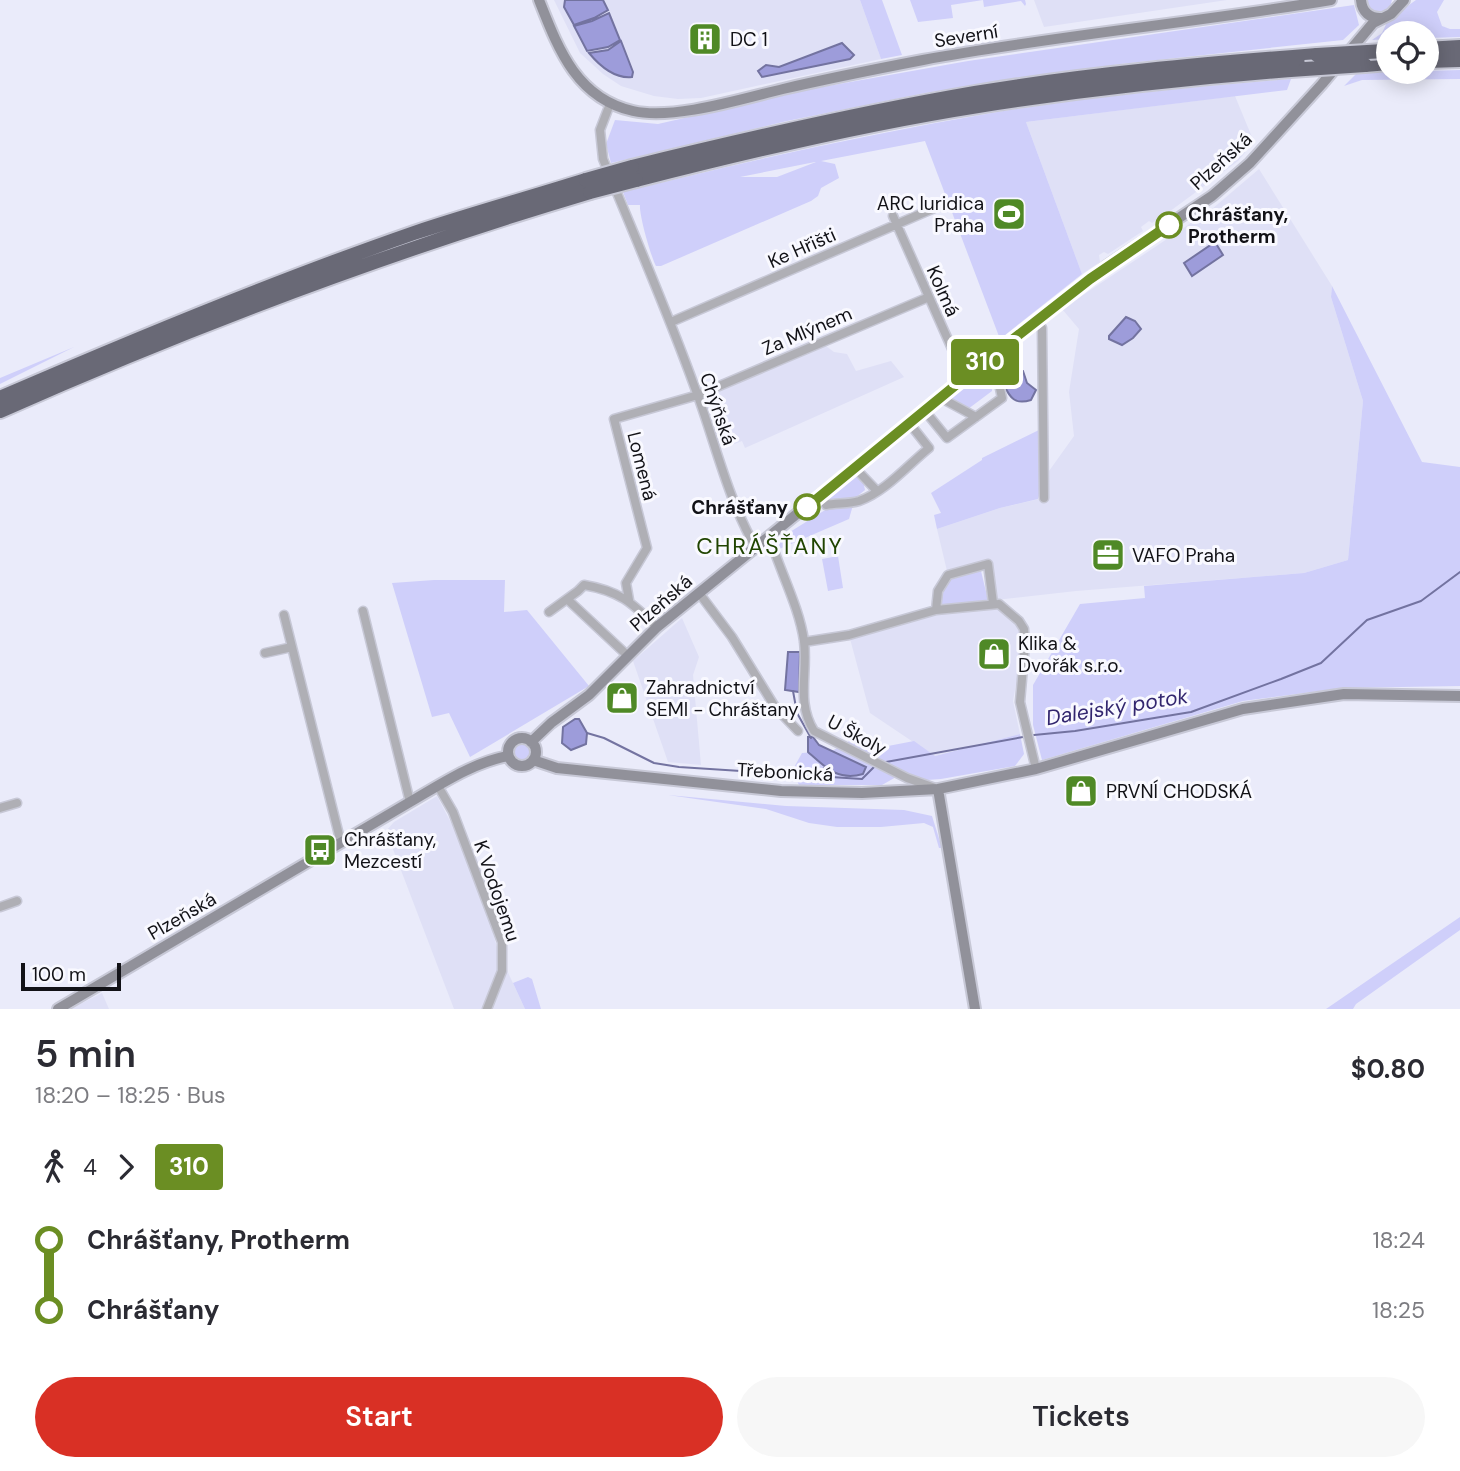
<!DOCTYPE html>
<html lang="en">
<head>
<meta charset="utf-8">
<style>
	body { margin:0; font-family:"DM Sans",sans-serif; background:#f7f7f7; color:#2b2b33; height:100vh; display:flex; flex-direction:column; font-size:26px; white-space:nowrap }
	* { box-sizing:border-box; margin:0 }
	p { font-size:23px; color:#7c7c81 }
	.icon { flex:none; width:38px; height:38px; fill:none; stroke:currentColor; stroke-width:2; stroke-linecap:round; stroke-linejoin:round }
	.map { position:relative; height:1009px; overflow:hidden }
	.drawer { display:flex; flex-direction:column; background:#fff; flex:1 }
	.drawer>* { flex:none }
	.badge { padding:0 14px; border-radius:5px; font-size:24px; line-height:46px }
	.fabs { position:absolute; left:1376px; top:21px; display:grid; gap:14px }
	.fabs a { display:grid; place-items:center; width:63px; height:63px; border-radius:50%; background:#fff; box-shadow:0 4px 18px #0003; font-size:35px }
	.scale { position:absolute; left:21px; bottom:18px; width:100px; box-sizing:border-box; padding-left:7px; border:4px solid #121217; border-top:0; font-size:19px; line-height:24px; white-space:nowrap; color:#121217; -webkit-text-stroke:5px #f9f9ff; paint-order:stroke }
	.map>.badge { position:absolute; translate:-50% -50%; box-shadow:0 0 0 4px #fff }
	.legs { display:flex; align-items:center; gap:10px; height:77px; padding:0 35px; font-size:23px }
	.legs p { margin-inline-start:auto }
	.overview { display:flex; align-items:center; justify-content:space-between; height:119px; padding:0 35px }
	h1 { font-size:38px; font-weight:600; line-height:52px }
	.action { display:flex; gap:14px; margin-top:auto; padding:14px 35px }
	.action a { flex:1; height:80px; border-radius:42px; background:#d93025; color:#fff; font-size:28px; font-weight:600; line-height:80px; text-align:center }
	.action a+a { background:#f7f7f7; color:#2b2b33 }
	ul { padding:0 35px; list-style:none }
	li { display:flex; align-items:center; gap:24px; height:70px; font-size:26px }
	li i { display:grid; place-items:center; width:10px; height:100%; margin:0 9px; background:currentColor }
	li i::after { content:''; width:18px; height:18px; margin:-9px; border:5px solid; border-radius:50%; background:#fff }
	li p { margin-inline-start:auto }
	li:first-child i { background:linear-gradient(#0000 50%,currentColor 0) }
	li:last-child i { background:linear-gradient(currentColor 50%,#0000 0) }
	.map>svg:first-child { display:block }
</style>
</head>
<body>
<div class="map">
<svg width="1460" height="1009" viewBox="0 0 1460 1009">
	<rect width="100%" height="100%" fill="#eaebfa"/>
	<path fill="#dfe0f6" d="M554 0H860L881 59 701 98 678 99 654 96 621 86 603 74 580 53Z
		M1034 0H1227L1044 27Z
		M1235 96 1254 142 1238 161 1173 209 1152 223 1149 221 1141 227 1143 231 1108 254 1104 252 1099 255 1100 262 1082 274 1026 122Z
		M1259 169 1332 286 1331 297 1363 401 1348 560 1304 573 1076 591 996 600 990 560 947 571 937 529 1000 508 1048 497 1049 471 1074 436 1069 392 1079 329 1062 309 1212 209Z
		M826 346 834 352 847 354 856 371 891 361 904 377 745 448 742 441 722 449 704 398Z
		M994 606 1018 623 1022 651 1013 701 1020 734 934 756 870 713 849 635 936 610Z
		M682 618 699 657 693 675 701 765 668 762 633 661Z
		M437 796 457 834 486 907 498 951 525 1009H454L386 831 394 822Z
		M102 993 109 1009H70Z"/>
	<path fill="#cfcffa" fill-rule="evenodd" d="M860 0H882L902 55 881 59Z
		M910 0H1025L1026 4 1025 6 1021 1 984 7 983 0 951 5 953 18 918 22Z
		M1366 0H1392L1389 10 1378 14 1368 9Z
		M1416 0H1444L1437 12 1442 26 1450 29H1460V37L1426 38V33H1388V39L1372 40 1382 33 1388 20Z
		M1354 5 1359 25 1343 40 1120 64 925 93 787 121 611 163 606 144 615 120 658 124 811 89 968 61Z
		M1460 70V79L1362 80 1344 86 1357 73Z
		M1291 79 1287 90 1026 122 1082 274 1000 339 925 141 821 161 835 164 839 178 821 188 818 196 811 201 661 266H656C651 257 639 215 640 205H628L623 192C743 162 864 135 986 114 1087 97 1190 87 1291 79ZM816 162 777 177H740L815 162Z
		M1332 286 1422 462 1460 467V686L1342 688 1243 701 1042 760 1033 725V685L1080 604 1145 598 1144 586 1304 573 1348 560 1363 401 1331 297Z
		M74 347 0 384V378Z
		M986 367 991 369 992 391 968 409 949 399Z
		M1039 430 1040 492 1038 499 1000 508 937 529 934 515 941 513 931 493 982 460V458Z
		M856 473 863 481 865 490 855 498 833 503 827 497Z
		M853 505 849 519 777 550V540L830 507Z
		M838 556 843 588 828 591 822 559Z
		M981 571 988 600 939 605 948 579Z
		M434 580H505L504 612 527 610 589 686 470 757 449 713 432 717 392 583Z
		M1020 734 1024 754 1015 766 941 779 927 780 903 773 882 785H799L792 771 802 753 832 751 860 735 888 746 914 741 935 756Z
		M513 752a9 9 0 1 1 18 0a9 9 0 1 1-18 0Z
		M668 795 786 806 904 810 932 816 942 848H939L933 827 924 823 881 827H837L809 823 766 809Z
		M1460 917V930L1356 1004 1353 1009H1326Z
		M528 977 532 979 541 1009H525L513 983Z"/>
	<path fill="#9d9cda" stroke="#7373a0" stroke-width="2" d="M565 0H603L608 10 594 18 574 25 564 7Z
		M609 13 620 40 608 47 587 51 574 26 592 21Z
		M621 41 633 72 632 77C614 79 599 65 589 53L608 50Z
		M842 43 854 55 850 59 762 77 758 71 766 65 779 67Z
		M1215 242 1223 255 1192 276 1184 263Z
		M1126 317 1135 321 1141 329 1133 338 1122 345 1109 339V336Z
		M1023 371 1027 383 1036 390 1031 400C1015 405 1010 398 1004 385L1008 373Z
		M788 652H800L799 692 785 690Z
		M575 719H579L587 733 586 744 571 750 562 743 563 727Z
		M808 737H813L819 745 866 767 863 774C838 781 826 768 808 752Z"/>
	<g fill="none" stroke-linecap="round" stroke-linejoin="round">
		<path stroke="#7373a0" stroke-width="2" d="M793 691 797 713 811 738
			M587 733 604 738 654 763 679 767 862 779 874 767
			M1034 735 1075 731 1191 712 1281 679 1321 663 1367 620 1421 601 1460 572
			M886 762 1023 737
			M817 776 825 767"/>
		<defs>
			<path id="street" d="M610 104 600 130 603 159C634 235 667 310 695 388 715 441 727 498 756 548
				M893 216 965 378
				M1037 321 1042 328 1044 498
				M671 322 946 203
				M941 398 976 417
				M925 411 947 438 1002 398 993 355
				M855 468 877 491
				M822 495 826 505C836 503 849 504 859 501 885 492 908 465 929 448L910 424
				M775 553C785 581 800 612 804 641 808 673 796 702 814 731L907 778 935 788
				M699 593 732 637 775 707 798 731
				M567 599 628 656
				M629 600 626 583 647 548 614 419 698 395 929 297
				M936 610 938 591 948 575 988 564 993 603
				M363 611 410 802
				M549 612 578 591 584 585C620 591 632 603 657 627
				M284 615 341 843
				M804 642 849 635 936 610 999 604 1019 621 1024 629 1025 644 1020 702 1036 769
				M265 653 292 647
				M438 786 453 812 502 942V971L487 1009
				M0 808 17 803
				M0 907 17 901"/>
			<path id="secondary" d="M539 0C558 48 576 98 633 111 674 120 741 99 783 89 830 78 876 69 923 60 1058 35 1195 23 1331 0
				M1361 0C1362 12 1370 19 1382 18
				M508 752a14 14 0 1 1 28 0a14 14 0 1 1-28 0Z
				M531 742 551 723 589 695 657 627 965 378 1108 265 1212 196 1250 163 1322 84 1373 23 1391 14 1404 0
				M533 760 557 768 781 791 862 793 938 789 1036 769 1243 709 1344 694 1460 696
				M938 789 975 1009
				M58 1009 410 802C441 784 472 763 508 756"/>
			<path id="highway" d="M1426 49 1460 47
				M1426 61 1460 60
				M1365 65 1388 63
				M632 167C746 139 859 113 975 93 1088 74 1203 64 1317 55
				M636 180C749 151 863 124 978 106 1087 89 1196 77 1305 69
				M0 398C136 339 273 282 414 233 471 214 529 198 586 180
				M0 411C192 326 388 252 590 192"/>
		</defs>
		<use href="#street" stroke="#c7c8d6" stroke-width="11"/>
		<use href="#secondary" stroke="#c7c8d6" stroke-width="14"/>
		<use href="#highway" stroke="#c7c8d6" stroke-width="18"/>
		<use href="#street" stroke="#afafb5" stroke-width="8"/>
		<use href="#secondary" stroke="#91919a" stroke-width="10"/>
		<use href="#highway" stroke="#696976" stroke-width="14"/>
		<defs>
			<path id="highway-bridge" d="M1317 55 1384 51
				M1305 69 1365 65
				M586 180 632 167
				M590 192 636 180"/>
		</defs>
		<use href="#highway-bridge" stroke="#c7c8d6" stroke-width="18" stroke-linecap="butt"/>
		<use href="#highway-bridge" stroke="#696976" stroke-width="14"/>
	</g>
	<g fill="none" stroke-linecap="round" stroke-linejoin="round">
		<defs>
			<path id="line-1" d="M807 507 979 366 1090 279 1169 225"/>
		</defs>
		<use href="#line-1" stroke="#fff" stroke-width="16"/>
		<use href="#line-1" stroke="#6b8e23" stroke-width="10"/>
	</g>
	<defs>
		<symbol id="building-square" viewBox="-11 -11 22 22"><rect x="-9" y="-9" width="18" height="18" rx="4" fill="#4f8926" stroke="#f9f9ff"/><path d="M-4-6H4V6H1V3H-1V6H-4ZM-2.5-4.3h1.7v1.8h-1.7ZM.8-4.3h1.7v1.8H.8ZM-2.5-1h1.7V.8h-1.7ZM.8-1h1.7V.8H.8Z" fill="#fff"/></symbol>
		<symbol id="stadium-square" viewBox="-11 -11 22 22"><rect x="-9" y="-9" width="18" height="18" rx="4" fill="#4f8926" stroke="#f9f9ff"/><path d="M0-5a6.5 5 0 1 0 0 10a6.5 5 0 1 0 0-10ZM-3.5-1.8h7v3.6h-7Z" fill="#fff"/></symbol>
		<symbol id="office-square" viewBox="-11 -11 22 22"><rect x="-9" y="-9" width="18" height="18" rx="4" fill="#4f8926" stroke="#f9f9ff"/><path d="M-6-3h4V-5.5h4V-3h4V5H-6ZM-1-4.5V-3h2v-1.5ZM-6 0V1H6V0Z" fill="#fff"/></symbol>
		<symbol id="shop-square" viewBox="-11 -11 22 22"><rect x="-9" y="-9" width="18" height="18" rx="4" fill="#4f8926" stroke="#f9f9ff"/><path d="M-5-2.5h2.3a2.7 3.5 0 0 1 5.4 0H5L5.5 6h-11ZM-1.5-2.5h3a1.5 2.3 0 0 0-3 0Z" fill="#fff"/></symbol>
		<symbol id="bus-square" viewBox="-11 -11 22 22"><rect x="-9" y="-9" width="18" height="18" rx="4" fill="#4f8926" stroke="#f9f9ff"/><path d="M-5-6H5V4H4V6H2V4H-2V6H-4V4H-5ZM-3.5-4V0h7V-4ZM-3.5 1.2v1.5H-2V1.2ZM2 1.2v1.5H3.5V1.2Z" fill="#fff"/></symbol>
	</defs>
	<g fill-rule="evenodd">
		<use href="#building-square" x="686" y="20" width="38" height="38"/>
		<use href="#stadium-square" x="990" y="195" width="38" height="38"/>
		<use href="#office-square" x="1089" y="536" width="38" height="38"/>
		<use href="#shop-square" x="975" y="635" width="38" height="38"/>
		<use href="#shop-square" x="603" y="679" width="38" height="38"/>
		<use href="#shop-square" x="1062" y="772" width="38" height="38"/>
		<use href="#bus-square" x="301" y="831" width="38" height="38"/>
	</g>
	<g fill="#fff" stroke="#6b8e23" stroke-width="3.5">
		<circle cx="1169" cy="225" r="12"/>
		<circle cx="807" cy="507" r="12"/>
	</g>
	<g text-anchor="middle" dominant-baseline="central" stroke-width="6" stroke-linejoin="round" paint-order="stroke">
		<g font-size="19" fill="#121217" stroke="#f9f9ff">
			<text transform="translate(966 36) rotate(-9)">Severní</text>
			<text transform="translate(1221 161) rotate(-42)">Plzeňská</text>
			<text transform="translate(802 248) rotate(-24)">Ke Hřišti</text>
			<text transform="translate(943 291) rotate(66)">Kolmá</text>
			<text transform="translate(807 331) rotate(-23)">Za Mlýnem</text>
			<text transform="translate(718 409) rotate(71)">Chýňská</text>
			<text transform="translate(642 466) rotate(76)">Lomená</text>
			<text transform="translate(661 603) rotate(-41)">Plzeňská</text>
			<text transform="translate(857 735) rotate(28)">U Školy</text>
			<text transform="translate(785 772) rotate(3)">Třebonická</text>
			<text transform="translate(497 891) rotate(71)">K Vodojemu</text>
			<text transform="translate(182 916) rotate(-30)">Plzeňská</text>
		</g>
		<g font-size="19" fill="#121217" stroke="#f9f9ff" text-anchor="start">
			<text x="730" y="39">DC 1</text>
			<text x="984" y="203" text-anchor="end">ARC Iuridica<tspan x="984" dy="22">Praha</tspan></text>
			<text x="1132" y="555">VAFO Praha</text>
			<text x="1018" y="643">Klika &amp;<tspan x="1018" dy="22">Dvořák s.r.o.</tspan></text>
			<text x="646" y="687">Zahradnictví<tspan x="646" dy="22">SEMI - Chráštany</tspan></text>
			<text x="1106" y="791">PRVNÍ CHODSKÁ</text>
			<text x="344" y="839">Chrášťany,<tspan x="344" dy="22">Mezcestí</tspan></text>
		</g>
		<g font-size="19" font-weight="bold" fill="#121217" stroke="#f9f9ff" text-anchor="start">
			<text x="1188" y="214">Chrášťany,<tspan x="1188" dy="22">Protherm</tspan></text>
			<text x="788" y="507" text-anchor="end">Chrášťany</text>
		</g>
		<g font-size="21" font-style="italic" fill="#32266f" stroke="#f9f9ff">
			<text transform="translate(1117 707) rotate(-9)">Dalejský potok</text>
		</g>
		<g font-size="23" letter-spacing="2" fill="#204401" stroke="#f9f9ff">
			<text x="770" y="546">CHRÁŠŤANY</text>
		</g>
	</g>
</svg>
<div class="fabs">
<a><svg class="icon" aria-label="locate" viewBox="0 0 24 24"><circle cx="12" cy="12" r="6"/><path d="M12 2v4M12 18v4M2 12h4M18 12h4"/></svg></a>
</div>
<div class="scale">100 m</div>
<b class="badge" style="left:985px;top:362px;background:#6b8e23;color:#fff">310</b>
</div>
<section class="drawer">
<div class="overview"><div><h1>5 min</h1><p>18:20 – 18:25 · Bus</p></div><b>$0.80</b></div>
<div class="legs"><svg class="icon" aria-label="walk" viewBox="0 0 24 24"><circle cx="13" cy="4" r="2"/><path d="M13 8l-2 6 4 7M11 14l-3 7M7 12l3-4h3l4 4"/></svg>4<svg class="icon" aria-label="forward" viewBox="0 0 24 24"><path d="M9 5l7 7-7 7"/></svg><b class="badge" style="background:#6b8e23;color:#fff">310</b></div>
<ul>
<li><i style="color:#6b8e23"></i><b>Chrášťany, Protherm</b><p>18:24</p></li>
<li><i style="color:#6b8e23"></i><b>Chrášťany</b><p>18:25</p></li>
</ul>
<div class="action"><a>Start</a><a>Tickets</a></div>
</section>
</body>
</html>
